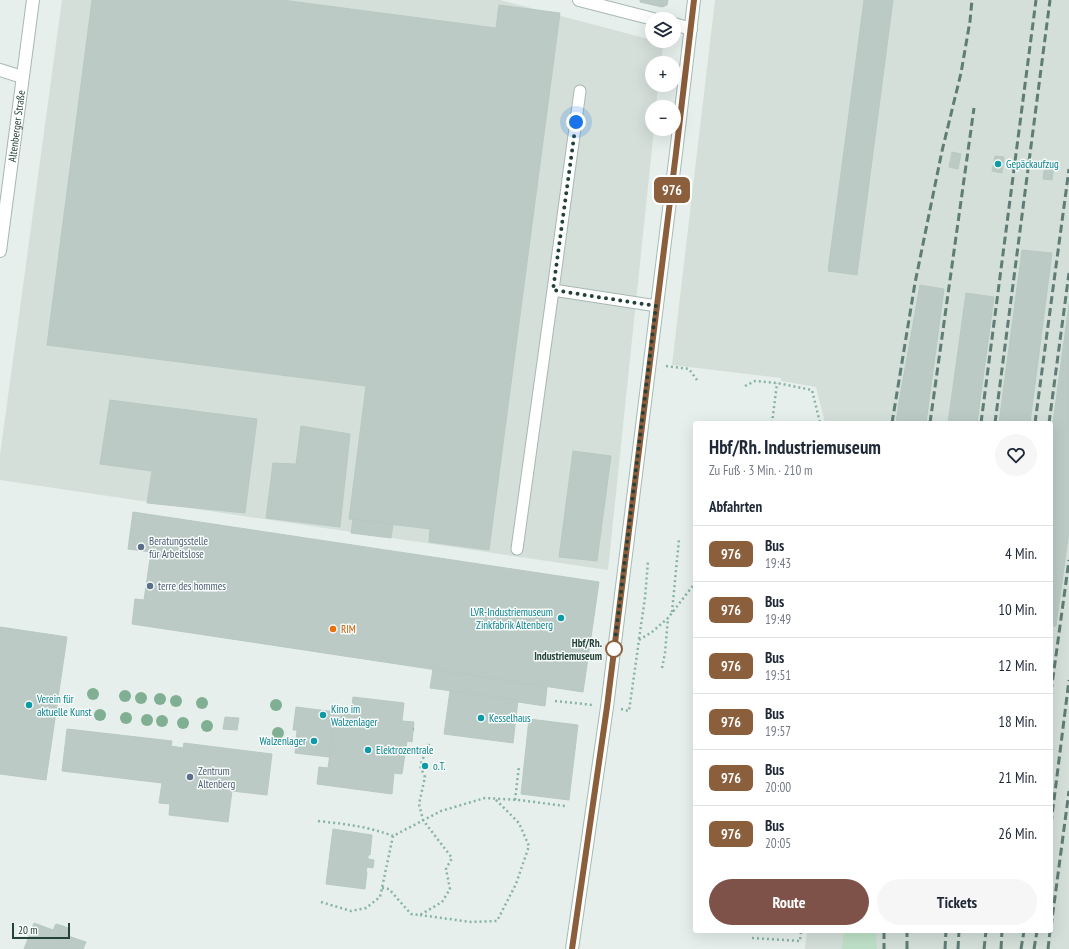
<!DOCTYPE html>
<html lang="de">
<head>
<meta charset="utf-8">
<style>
	body { margin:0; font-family:"PT Sans Narrow",sans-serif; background:#f6f6f7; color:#1f2937; height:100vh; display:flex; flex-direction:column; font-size:15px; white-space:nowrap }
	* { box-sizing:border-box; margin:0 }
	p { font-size:13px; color:#747a83 }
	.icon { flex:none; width:22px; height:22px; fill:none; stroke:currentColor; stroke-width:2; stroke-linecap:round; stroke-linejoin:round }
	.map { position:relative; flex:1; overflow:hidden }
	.panel { position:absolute; left:693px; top:421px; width:360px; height:512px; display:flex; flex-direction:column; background:#fff; border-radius:4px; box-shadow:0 4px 16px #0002 }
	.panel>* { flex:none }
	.badge { padding:0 8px; border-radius:6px; font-size:14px; line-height:26px }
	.fabs { position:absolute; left:645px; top:12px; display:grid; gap:8px }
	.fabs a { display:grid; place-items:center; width:36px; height:36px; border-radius:50%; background:#fff; box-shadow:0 4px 16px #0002; font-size:20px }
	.scale { position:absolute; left:12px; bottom:10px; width:58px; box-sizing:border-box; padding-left:4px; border:2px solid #24423a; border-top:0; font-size:11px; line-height:14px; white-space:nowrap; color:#24423a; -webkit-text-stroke:3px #f7fbf9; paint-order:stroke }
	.you { position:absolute; width:20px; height:20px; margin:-10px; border:3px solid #fff; border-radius:50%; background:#1a73e8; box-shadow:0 0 0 6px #1a73e833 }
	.map>.badge { position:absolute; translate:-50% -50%; box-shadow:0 0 0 2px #fff }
	h2 { padding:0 16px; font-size:15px; line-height:36px }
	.round { display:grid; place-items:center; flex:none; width:42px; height:42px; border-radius:21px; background:#f6f6f7 }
	.headline { display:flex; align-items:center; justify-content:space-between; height:68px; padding:0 16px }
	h1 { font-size:19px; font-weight:700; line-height:30px }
	.cta { display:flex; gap:8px; margin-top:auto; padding:8px 16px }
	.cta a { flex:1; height:46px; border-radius:24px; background:#7f5249; color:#fff; font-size:16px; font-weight:700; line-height:46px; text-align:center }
	.cta a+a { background:#f6f6f7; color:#1f2937 }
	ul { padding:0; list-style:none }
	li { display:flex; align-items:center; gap:12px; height:56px; padding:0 16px; border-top:1px solid #e0e1e3 }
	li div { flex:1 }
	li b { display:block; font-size:15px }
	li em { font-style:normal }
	li .badge { min-width:44px; font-weight:700; text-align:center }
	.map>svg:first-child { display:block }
</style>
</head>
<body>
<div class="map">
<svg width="1069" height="949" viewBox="0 0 1069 949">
	<rect width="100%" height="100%" fill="#e6efeb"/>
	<path fill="#d4dfda" d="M62 0H500L652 40V41L663 43 661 63H652V85H658L656 107H652V129H654L608 570 0 480V455Z
		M715 0H1069V949H805L807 931H1051V423H825L816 387 781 381V378L672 365Z"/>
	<path fill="#bfe0c8" d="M844 931H876L877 949H842Z"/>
	<path fill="#bbcac4" stroke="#b8c9c2" d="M92 0H282L496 28 499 5 560 13 489 550 429 542 430 529 349 519 366 386 47 345Z
		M640 0H668L667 5 662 7 640 2Z
		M864 0H893L857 275 828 271Z
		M952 152 961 154 958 169 949 167Z
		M995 156 1004 157 1002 173 992 171Z
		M1045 164 1054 165 1052 180 1043 179Z
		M1022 250 1052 253 1030 423H999Z
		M920 285 944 289 926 423H896L899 402Z
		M966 293 994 297 977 423H948Z
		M1069 304V531L1056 626H1051V438Z
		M110 400 257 419 245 513 147 503 152 471 100 464Z
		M301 426 350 434 340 527 266 518 273 463 296 464Z
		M573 451 611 456 597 561 559 557Z
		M133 512 599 582 583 692 132 624 135 599 144 600 151 552 128 549Z
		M353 519 393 524 391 538 351 533Z
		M0 627 67 637 46 780 0 774Z
		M433 669 547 687 545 706 518 702V700L430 688Z
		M450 691 518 700 513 743 444 734Z
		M353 697 404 703 402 721 414 722 412 742 407 741 402 774 394 773 392 794 317 784 319 767 328 768 336 712 351 715Z
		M296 707 336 712 329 757 295 753 297 730H293Z
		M225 717 239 718 237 730 223 729Z
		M529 719 578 725 569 800 521 794Z
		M67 729 172 741 171 746 183 748 184 743 272 754 267 795 232 791 228 822 169 815 170 804 159 803 162 783 62 771Z
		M333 829 372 835 370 855H368V859L374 860 373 868 367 867 366 872H367L365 889 326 884Z
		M34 923 53 930 56 924 63 926 54 949H24Z
		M63 926 70 929 68 936 86 942 83 949H54Z"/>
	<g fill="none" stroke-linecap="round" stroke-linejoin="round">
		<defs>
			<path id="lane" d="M580 91 553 290 657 306
				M517 549 553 290"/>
			<g id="street">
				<path d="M579 0 653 19"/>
				<path d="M674 24 691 29"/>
				<path d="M0 70 22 77"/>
				<path id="s1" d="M0 251 33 0"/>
			</g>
			<path id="secondary" d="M572 949 607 707 676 153 694 0"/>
		</defs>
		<use href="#lane" stroke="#a8b8b2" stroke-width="13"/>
		<use href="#street" stroke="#a8b8b2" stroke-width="14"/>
		<use href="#secondary" stroke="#a4bbb3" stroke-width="14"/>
		<path stroke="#86b3a5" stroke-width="2.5" stroke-dasharray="2 3" stroke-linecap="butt" d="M666 366 689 369 697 380
			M745 386 755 381 777 383 812 390 820 423
			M772 423 777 383
			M672 612 679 539
			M639 639 645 598 648 561
			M662 668 665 653 668 618
			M555 701 593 705
			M621 709 629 711 639 640 652 632 668 618 695 583
			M413 729H414
			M515 800 519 766
			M318 821C344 824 367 826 393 836
			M382 888 389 889 411 914 420 915 442 902 450 889 446 869 452 858 423 820 419 804 425 777 420 766 429 744
			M321 902 351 911 366 908 380 897 393 836 441 811 485 798 519 800 565 806
			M420 915 471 922 497 921 516 884 529 846 519 823 495 799
			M752 938 800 941 801 931"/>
		<use href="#lane" stroke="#fff" stroke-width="11"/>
		<use href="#street" stroke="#fff" stroke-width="12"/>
		<use href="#secondary" stroke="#fff" stroke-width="12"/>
		<path stroke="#5f7d75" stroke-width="3" stroke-dasharray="8 4" stroke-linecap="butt" d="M892 423 915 283 942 151 961 73 970 21 972 0
			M930 423 974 108
			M981 423 1036 0
			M995 423 1050 0
			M1035 423 1069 169
			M1049 423 1069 273
			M1051 692 1069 560
			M1051 824 1069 680
			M1051 927 1069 791
			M884 931V949
			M907 949V931
			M945 949 946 931
			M958 949 959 931
			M984 949 986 931
			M1001 949 1002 931
			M1021 949 1024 931
			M1034 949 1037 931
			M1048 949 1050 931"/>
	</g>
	<g fill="#80af93">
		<circle cx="93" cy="694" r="6"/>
		<circle cx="125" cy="696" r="6"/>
		<circle cx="141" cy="698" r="6"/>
		<circle cx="160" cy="699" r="6"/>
		<circle cx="176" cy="701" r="6"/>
		<circle cx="202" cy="703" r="6"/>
		<circle cx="276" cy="705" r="6"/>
		<circle cx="100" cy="715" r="6"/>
		<circle cx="126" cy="718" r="6"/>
		<circle cx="147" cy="720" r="6"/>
		<circle cx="162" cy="721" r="6"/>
		<circle cx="183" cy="723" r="6"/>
		<circle cx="207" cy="726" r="6"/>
		<circle cx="278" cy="733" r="6"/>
	</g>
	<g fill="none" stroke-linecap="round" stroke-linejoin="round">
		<defs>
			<path id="line" d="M572 949 607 707 676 153 694 0"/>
		</defs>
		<use href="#line" stroke="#fff" stroke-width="9"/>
		<use href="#line" stroke="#8b5e3c" stroke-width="6"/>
		<path stroke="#24423a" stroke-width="4" stroke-dasharray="0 7.2" d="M576 122 553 290 656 306 614 649"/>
	</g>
	<g fill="#0f9aa8" stroke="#f7fbf9" stroke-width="1.5">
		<circle cx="998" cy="164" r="4"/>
		<circle cx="561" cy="618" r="4"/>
		<circle cx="29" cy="705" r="4"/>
		<circle cx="323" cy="715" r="4"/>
		<circle cx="481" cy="718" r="4"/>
		<circle cx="314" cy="741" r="4"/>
		<circle cx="368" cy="750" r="4"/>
		<circle cx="425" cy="766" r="4"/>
	</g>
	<g fill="#5c6f8a" stroke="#f7fbf9" stroke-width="1.5">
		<circle cx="141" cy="547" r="4"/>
		<circle cx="150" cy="586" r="4"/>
		<circle cx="190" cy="777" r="4"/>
	</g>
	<circle fill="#e8710a" stroke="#f7fbf9" stroke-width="1.5" cx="333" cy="629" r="4"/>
	<circle fill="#fff" stroke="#8b5e3c" stroke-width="2" cx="614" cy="649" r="8"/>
	<g text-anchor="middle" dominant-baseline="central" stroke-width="3" stroke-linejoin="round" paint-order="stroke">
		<g font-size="11" fill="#24423a" stroke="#f7fbf9">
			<text stroke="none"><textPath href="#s1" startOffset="126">Altenberger Straße</textPath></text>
		</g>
		<g font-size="11" fill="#0d838f" stroke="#f7fbf9" text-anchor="start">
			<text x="1006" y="164">Gepäckaufzug</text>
			<text x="553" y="612" text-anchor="end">LVR-Industriemuseum<tspan x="553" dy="13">Zinkfabrik Altenberg</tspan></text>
			<text x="37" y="699">Verein für<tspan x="37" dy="13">aktuelle Kunst</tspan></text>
			<text x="331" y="709">Kino im<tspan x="331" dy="13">Walzenlager</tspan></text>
			<text x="489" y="718">Kesselhaus</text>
			<text x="306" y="741" text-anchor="end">Walzenlager</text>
			<text x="376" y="750">Elektrozentrale</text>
			<text x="433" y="766">o.T.</text>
		</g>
		<g font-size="11" fill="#4e5e75" stroke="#f7fbf9" text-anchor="start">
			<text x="149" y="541">Beratungsstelle<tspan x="149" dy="13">für Arbeitslose</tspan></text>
			<text x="158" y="586">terre des hommes</text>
			<text x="198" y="771">Zentrum<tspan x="198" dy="13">Altenberg</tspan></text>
		</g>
		<g font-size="11" fill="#c56008" stroke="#f7fbf9" text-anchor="start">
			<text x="341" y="629">RIM</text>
		</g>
		<g font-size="11" font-weight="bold" fill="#24423a" stroke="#f7fbf9" text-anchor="end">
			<text x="602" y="643">Hbf/Rh.<tspan x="602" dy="13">Industriemuseum</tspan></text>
		</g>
	</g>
</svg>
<div class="fabs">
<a><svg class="icon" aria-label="layers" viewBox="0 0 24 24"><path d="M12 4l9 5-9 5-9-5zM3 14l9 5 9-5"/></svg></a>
<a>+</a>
<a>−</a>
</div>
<div class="scale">20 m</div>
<div class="you" style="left:576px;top:122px"></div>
<b class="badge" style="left:672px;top:190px;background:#8b5e3c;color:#fff">976</b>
<section class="panel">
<div class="headline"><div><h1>Hbf/Rh. Industriemuseum</h1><p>Zu Fuß · 3 Min. · 210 m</p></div><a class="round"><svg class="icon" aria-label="heart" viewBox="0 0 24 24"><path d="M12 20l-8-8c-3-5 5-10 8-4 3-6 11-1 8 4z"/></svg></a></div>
<h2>Abfahrten</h2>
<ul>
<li><span class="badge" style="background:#8b5e3c;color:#fff">976</span><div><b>Bus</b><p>19:43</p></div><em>4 Min.</em></li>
<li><span class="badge" style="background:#8b5e3c;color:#fff">976</span><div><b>Bus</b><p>19:49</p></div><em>10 Min.</em></li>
<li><span class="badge" style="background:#8b5e3c;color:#fff">976</span><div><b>Bus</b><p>19:51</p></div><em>12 Min.</em></li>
<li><span class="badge" style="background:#8b5e3c;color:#fff">976</span><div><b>Bus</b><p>19:57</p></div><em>18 Min.</em></li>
<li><span class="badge" style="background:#8b5e3c;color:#fff">976</span><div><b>Bus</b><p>20:00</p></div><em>21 Min.</em></li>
<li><span class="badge" style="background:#8b5e3c;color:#fff">976</span><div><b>Bus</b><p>20:05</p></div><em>26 Min.</em></li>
</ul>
<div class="cta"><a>Route</a><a>Tickets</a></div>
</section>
</div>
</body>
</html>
